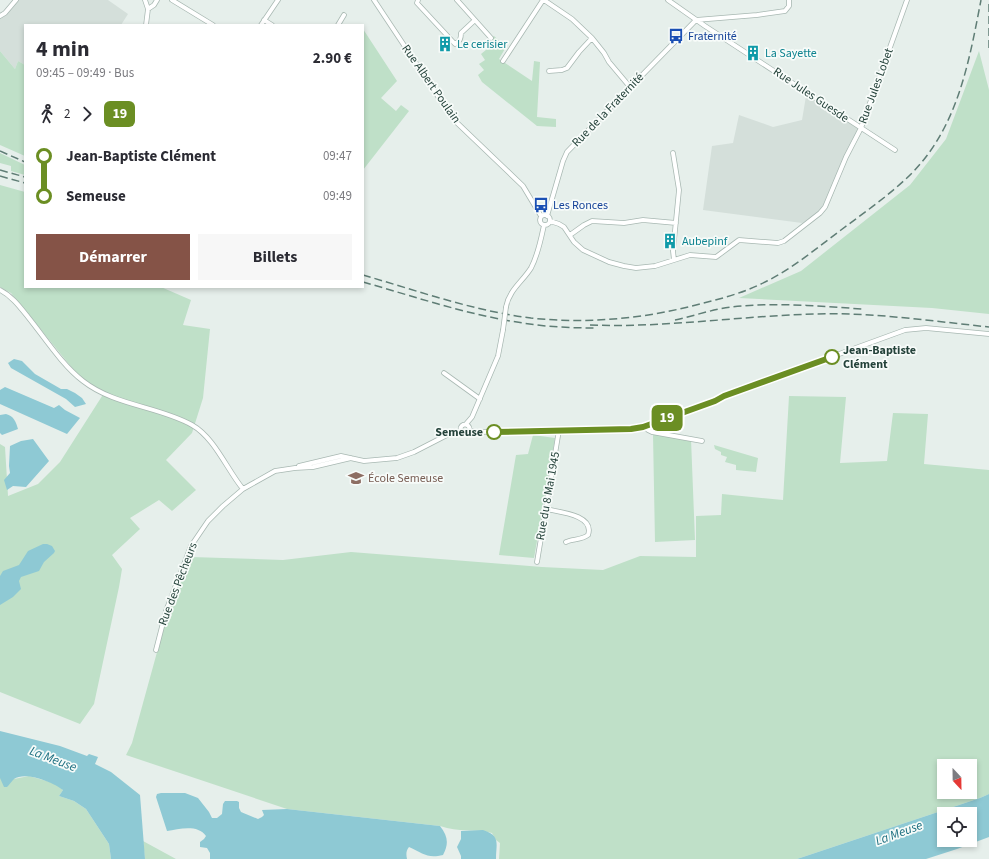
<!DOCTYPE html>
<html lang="fr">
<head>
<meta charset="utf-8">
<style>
	body { margin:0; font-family:"Source Sans 3",sans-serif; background:#f7f7f7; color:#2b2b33; height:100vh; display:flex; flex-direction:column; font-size:15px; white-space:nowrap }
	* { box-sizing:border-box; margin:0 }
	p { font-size:13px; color:#7c7c81 }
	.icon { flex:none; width:22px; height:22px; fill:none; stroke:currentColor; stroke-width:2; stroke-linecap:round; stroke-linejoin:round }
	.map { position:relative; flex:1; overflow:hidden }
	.side { position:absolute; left:24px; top:24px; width:340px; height:264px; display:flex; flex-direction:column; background:#fff; border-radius:0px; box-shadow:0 2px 6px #0003 }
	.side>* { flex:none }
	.badge { padding:0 8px; border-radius:6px; font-size:14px; line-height:26px }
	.needle { width:26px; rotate:158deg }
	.controls { position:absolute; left:937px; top:759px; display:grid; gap:8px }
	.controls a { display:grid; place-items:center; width:40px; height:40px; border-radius:0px; background:#fff; box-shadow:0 2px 6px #0003; font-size:20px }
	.map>.badge { position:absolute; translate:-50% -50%; box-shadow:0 0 0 2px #fff }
	.legs { display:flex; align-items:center; gap:6px; height:44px; padding:0 12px; font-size:13px }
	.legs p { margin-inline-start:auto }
	.summary { display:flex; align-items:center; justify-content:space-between; height:68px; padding:0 12px }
	h1 { font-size:22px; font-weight:700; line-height:30px }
	.cta { display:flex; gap:8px; margin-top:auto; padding:8px 12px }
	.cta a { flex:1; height:46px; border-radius:0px; background:#855347; color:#fff; font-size:16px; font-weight:700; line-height:46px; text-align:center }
	.cta a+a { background:#f7f7f7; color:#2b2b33 }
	ul { padding:0 12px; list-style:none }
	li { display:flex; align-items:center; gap:14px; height:40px; font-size:15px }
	li i { display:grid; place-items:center; width:6px; height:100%; margin:0 5px; background:currentColor }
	li i::after { content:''; width:10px; height:10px; margin:-5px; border:3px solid; border-radius:50%; background:#fff }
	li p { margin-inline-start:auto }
	li:first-child i { background:linear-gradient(#0000 50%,currentColor 0) }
	li:last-child i { background:linear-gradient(currentColor 50%,#0000 0) }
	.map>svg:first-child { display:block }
</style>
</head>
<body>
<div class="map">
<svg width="989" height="859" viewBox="0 0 989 859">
	<rect width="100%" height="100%" fill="#e6efeb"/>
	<path fill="#d4dfda" d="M17 0H108L128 14 121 25H25V65L18 61 15 69 0 51V18Z
		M807 90 862 127 847 159 828 207 802 223 703 210 712 146 733 143 739 115 773 127 802 120Z"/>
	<path fill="#bfe0c8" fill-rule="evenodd" d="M363 29 397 81 381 98 396 111 401 105 409 111 363 170Z
		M494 36 506 47 499 59 532 81 534 61 540 62 537 117 556 119V127L537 126 482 82 478 75 484 70 479 64 485 60 481 54 492 45 489 40Z
		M0 51 15 69 18 61 25 65V156L0 145Z
		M979 51 989 90V314L932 308 739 298 801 271 910 185 946 139Z
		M0 153 25 165V175L11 171V166L0 163Z
		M0 185 25 192V287H161L191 300 183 325 210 329 203 398 192 433 166 460 196 490 172 511 159 500 130 518 140 529 112 555 122 569 119 587 94 704 80 724 0 692V444L5 447 8 496 38 484 60 462 104 393 81 379 11 293 0 287Z
		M789 396 846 397 840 463 887 461 893 413 928 414 924 464 989 470V794L980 798 797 859H499L500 843 496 840 492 833C474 828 459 833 440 826L287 809 126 755 132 743 170 605 191 557 283 560 351 552 542 567 603 570 640 556 696 557V516L721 515 722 494 783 500ZM944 766H970V792H944Z
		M653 434 691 439 695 540 655 542Z
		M533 435 555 438 534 558 499 555 516 455 528 454Z
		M714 445 758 458 756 472 736 470V465L725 462 727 457 721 455V452L715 449Z
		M29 776 57 784 63 790 59 796 74 801 86 809 109 844 111 859H0V778L14 779Z
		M143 841 176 859H145Z"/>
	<path fill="#8ec9d4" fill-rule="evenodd" d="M14 359 22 361 35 374 61 389H67L75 393 82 398 86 404 75 407 66 399 11 368 8 363Z
		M5 387 54 408 59 405 65 410 80 418 67 434 0 404V390Z
		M6 414C14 416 16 422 18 429L2 435 0 433V415Z
		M33 439 49 461 26 487 13 486 7 490 4 480 10 473 9 466 10 446 21 441Z
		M43 544H47L52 546 55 551 54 553 44 562 39 571 21 577 19 581 21 589 13 597 0 605V576L3 571 19 565 28 551Z
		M0 731 60 746 87 756 89 754 98 757 95 764 111 772 140 795 145 859H111L109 844 86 809 74 801 59 796 63 790C53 782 25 771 14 779 12 781 9 785 7 787H4L0 778Z
		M161 793H185L198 798 209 812 212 818H217L222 814 223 804 225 801H237L239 802V808L241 812 258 819 262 817 264 815 262 810 287 809 440 826C448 836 449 844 443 855 427 859 423 853 409 847 406 851 406 854 407 859H210V853L207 848 200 847V842L204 839 206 836C198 824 179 829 167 831L156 797 157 794Z
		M989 794V837L957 849 926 859H797L980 798ZM944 814H970V840H944Z
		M483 830C501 836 496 843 496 859H461V856L457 847 461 839V831Z"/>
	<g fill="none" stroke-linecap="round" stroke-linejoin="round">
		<defs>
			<path id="minor" d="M145 0 148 9 146 25
				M172 0 213 25
				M374 0 453 119 523 186 541 216
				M418 0 417 3 455 44C460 41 461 39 461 33L475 20
				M457 0 491 38
				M544 0 572 19 592 38 604 53 609 62 630 87
				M668 0 705 26 895 150
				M148 9 154 5 157 0
				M0 16 5 13 16 0
				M264 20 272 25
				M696 20 757 15 785 11 789 6V0
				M261 25 278 0
				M338 25 344 15
				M503 61 543 0
				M549 71 562 70 567 68 579 52 592 38
				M673 153 679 190 673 251 674 260
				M540 220a5 5 0 1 1 10 0a5 5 0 1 1-10 0Z
				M547 216 563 161 567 152 696 20
				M550 221 559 224 564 227 574 242 583 250 609 262 624 266 636 268 655 266 690 255 716 257 739 240 778 243 784 241 820 213 825 207 846 157 861 128 907 0
				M570 235 584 225 592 221 624 223 643 220 676 223
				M0 290C12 296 20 307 28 317 45 338 62 365 83 381 115 406 158 406 192 425 215 438 227 470 243 489
				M506 307C509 290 523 281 531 268 538 255 541 239 544 225
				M444 373 480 399
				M466 424 472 417 498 356 503 330
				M460.5 429a4.5 4.5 0 1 1 9 0a4.5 4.5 0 1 1-9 0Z
				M646 426 648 430 652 432 702 441
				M469 430 476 432 631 429 643 427 715 401 724 396 905 330 926 328 989 334
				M299 466 341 456 364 461 397 458 414 452 449 434 461 431
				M546 509C559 512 595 515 588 535 582 540 572 539 566 542
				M537 562 559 430
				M156 650 166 611 191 546 208 521 223 506 243 489 275 471 295 468 313 467 351 458"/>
		</defs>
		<use href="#minor" stroke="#a8b8b2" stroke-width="5.5"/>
		<use href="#minor" stroke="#fff" stroke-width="4"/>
		<path stroke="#5f7d75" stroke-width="1.5" stroke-dasharray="8 4" stroke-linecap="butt" d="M989 4V48
			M0 151 25 162
			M0 170 25 177
			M0 176 25 183
			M363 275C418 291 474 311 531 318 586 324 642 319 696 305 720 299 744 293 767 281 793 268 817 248 841 230 865 212 891 194 912 173 958 126 969 62 981 0
			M363 282C416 297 468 315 523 323 547 327 572 328 596 328
			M675 320C694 316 713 309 732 307 775 302 819 306 862 309
			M590 325C665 328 739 316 814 314 872 312 931 321 989 327"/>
		<defs>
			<path id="minor-bridge" d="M503 330 506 307"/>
		</defs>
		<use href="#minor-bridge" stroke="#a8b8b2" stroke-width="5.5" stroke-linecap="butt"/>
		<use href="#minor-bridge" stroke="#fff" stroke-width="4"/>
	</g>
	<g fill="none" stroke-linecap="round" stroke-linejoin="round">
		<defs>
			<path id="line-1" d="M494 432 631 429 643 427 715 401 724 396 832 357"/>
		</defs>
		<use href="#line-1" stroke="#fff" stroke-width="9"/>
		<use href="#line-1" stroke="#6b8e23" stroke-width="6"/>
	</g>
	<defs>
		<symbol id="bus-bare" viewBox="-9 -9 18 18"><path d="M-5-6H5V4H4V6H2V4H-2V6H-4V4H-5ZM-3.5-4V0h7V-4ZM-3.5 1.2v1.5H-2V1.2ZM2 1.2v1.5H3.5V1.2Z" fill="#1a4fb4" stroke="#f7fbf9" stroke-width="2.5" paint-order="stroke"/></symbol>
		<symbol id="building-bare" viewBox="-9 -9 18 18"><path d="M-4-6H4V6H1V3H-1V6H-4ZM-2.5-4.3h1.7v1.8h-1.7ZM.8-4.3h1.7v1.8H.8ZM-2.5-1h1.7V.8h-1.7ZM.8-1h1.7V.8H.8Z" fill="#0f9aa8" stroke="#f7fbf9" stroke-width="2.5" paint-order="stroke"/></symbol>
		<symbol id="school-bare" viewBox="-9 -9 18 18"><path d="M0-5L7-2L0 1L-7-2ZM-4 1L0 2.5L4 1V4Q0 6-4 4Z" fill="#8d6e63" stroke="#f7fbf9" stroke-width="2.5" paint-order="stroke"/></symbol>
	</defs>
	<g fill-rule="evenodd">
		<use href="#bus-bare" x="665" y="25" width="22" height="22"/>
		<use href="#building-bare" x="434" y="33" width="22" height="22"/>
		<use href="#building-bare" x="742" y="42" width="22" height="22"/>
		<use href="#bus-bare" x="530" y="194" width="22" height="22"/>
		<use href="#building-bare" x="659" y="230" width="22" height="22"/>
		<use href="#school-bare" x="345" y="467" width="22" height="22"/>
	</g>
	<g fill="#fff" stroke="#6b8e23" stroke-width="2">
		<circle cx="832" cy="357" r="7"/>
		<circle cx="494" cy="432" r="7"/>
	</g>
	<g text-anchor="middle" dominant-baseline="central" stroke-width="3.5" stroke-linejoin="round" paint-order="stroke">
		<g font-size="12" fill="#164399" stroke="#f7fbf9" text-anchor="start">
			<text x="688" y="36">Fraternité</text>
			<text x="553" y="205">Les Ronces</text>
		</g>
		<g font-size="12" fill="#0d838f" stroke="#f7fbf9" text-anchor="start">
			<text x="457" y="44">Le cerisier</text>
			<text x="765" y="53">La Sayette</text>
			<text x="682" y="241">Aubepinf</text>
		</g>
		<g font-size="12" fill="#24423a" stroke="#f7fbf9">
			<text transform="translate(431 84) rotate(55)">Rue Albert Poulain</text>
			<text transform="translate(876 86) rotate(-70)">Rue Jules Lobet</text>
			<text transform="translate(811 95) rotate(34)">Rue Jules Guesde</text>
			<text transform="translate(608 110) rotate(-46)">Rue de la Fraternité</text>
			<text transform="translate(548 496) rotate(-80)">Rue du 8 Mai 1945</text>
			<text transform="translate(178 584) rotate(-69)">Rue des Pêcheurs</text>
		</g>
		<g font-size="12" font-weight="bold" fill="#24423a" stroke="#f7fbf9" text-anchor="start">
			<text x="843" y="350">Jean-Baptiste<tspan x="843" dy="14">Clément</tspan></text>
			<text x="483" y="432" text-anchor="end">Semeuse</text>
		</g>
		<g font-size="12" fill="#785e54" stroke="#f7fbf9" text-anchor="start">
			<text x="368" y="478">École Semeuse</text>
		</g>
		<g font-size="13" font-style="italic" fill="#1c6f80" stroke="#f7fbf9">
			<text transform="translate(53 759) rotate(21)">La Meuse</text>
			<text transform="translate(899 833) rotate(-20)">La Meuse</text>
		</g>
	</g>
</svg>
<div class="controls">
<a><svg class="needle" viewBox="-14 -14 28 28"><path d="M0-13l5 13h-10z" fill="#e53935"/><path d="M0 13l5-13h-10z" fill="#7c7c81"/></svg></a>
<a><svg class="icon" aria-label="locate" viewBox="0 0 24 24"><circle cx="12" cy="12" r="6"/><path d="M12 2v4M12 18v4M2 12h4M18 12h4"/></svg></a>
</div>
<b class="badge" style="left:667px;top:418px;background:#6b8e23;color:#fff">19</b>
<section class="side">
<div class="summary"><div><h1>4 min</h1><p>09:45 – 09:49 · Bus</p></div><b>2.90 €</b></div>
<div class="legs"><svg class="icon" aria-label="walk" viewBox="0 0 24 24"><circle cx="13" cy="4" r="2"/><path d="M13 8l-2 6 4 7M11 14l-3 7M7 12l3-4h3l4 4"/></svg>2<svg class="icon" aria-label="forward" viewBox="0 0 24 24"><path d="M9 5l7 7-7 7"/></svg><b class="badge" style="background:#6b8e23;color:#fff">19</b></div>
<ul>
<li><i style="color:#6b8e23"></i><b>Jean-Baptiste Clément</b><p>09:47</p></li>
<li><i style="color:#6b8e23"></i><b>Semeuse</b><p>09:49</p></li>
</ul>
<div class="cta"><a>Démarrer</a><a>Billets</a></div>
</section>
</div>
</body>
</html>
